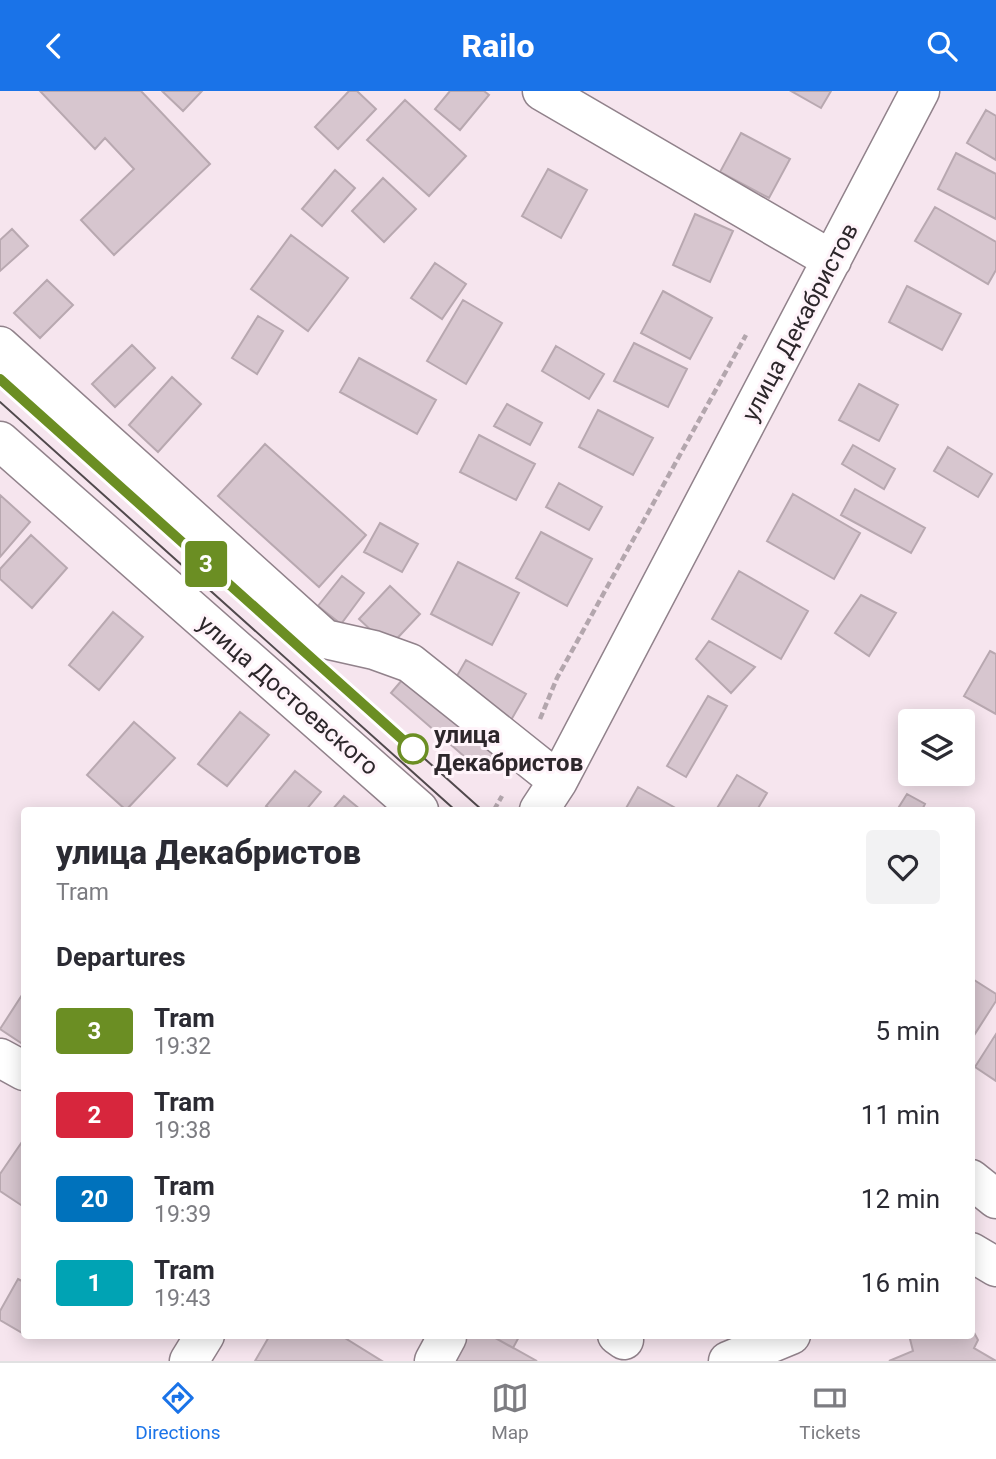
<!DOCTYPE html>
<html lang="en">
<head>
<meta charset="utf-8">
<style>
	body { margin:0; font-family:Roboto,sans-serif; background:#f2f2f3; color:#2b2b33; height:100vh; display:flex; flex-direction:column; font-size:26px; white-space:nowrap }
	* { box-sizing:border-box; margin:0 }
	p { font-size:23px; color:#7c7c81 }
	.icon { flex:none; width:38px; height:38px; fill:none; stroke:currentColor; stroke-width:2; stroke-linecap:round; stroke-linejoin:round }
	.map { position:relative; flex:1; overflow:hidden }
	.details { position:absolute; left:21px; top:716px; width:954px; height:532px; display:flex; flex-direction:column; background:#fff; border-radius:7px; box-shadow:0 4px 18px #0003 }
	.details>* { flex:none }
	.badge { padding:0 14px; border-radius:5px; font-size:24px; line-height:46px }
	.fabs { position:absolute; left:898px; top:618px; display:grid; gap:14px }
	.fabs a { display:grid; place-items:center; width:77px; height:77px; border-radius:7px; background:#fff; box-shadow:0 4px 18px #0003; font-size:35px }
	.map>.badge { position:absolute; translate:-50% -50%; box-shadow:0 0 0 4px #fff }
	h2 { padding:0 35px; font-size:26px; line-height:63px }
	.round { display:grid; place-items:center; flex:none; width:74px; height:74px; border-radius:7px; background:#f2f2f3 }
	.headline { display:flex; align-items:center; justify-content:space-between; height:119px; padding:0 35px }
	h1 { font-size:33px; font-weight:800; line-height:52px }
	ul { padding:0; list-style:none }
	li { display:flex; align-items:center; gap:21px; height:84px; padding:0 35px }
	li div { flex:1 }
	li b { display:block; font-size:26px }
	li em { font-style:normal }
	li .badge { min-width:77px; font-weight:700; text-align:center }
	header { display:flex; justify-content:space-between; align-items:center; height:91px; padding:0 35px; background:#1a73e8; color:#fff; font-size:32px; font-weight:800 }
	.menu { display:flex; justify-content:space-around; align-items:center; height:98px; border-top:2px solid #e1e1e2; background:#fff; font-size:19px; color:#7c7c81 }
	.menu a { display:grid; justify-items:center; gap:4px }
	.menu .active { color:#1a73e8 }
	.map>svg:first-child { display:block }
</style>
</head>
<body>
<header><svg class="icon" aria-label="back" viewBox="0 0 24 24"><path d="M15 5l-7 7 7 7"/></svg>Railo<svg class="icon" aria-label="search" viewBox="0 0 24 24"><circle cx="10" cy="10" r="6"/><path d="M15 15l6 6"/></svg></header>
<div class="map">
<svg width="996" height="1270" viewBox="0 0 996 1270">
	<rect width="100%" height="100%" fill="#f6e5ee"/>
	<path fill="#d7c6cf" stroke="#b8a8b0" stroke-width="2" d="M40 0H141L210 73 114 164 81 129 134 78 105 47 95 58Z
		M162 0H202L183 20Z
		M349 0H357L376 18 338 58 315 36Z
		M450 0H484L489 4 460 39 435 18Z
		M791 0H831L821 17Z
		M405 9 466 65 429 105 367 49Z
		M986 19 996 25V69L967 52Z
		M741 42 790 68 769 107 720 81Z
		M956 62 996 83V128L938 98Z
		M548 78 587 99 561 147 522 125Z
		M335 79 355 97 322 135 302 118Z
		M383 87 416 118 384 151 352 120Z
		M935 116 996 151V179L988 193 915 150Z
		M695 123 733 140 710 191 673 174Z
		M12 138 28 155 0 180V149Z
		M291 144 348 187 308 240 251 198Z
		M435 172 466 193 442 228 411 207Z
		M47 189 73 214 40 247 14 222Z
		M907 195 961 223 942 259 889 231Z
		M663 200 712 227 690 268 641 242Z
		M463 209 502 232 466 293 427 270Z
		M258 225 283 240 257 283 232 267Z
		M634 252 687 278 668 316 614 290Z
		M132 254 155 277 115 316 92 293Z
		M556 255 604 283 589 308 542 280Z
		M359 267 436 309 417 343 340 301Z
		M172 286 201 313 158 361 129 334Z
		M859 293 898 314 879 350 839 329Z
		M507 313 542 332 530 354 494 335Z
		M598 319 653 347 633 384 579 356Z
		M479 344 535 373 516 409 460 381Z
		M265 353 366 444 319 496 218 405Z
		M853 354 895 378 884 398 842 373Z
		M948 356 992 383 978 406 934 380Z
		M559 392 602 416 589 439 546 416Z
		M855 398 925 437 911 462 841 424Z
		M793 403 860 442 834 488 767 450Z
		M0 404 30 431 0 466Z
		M380 432 418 453 402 481 364 461Z
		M541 441 592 468 567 515 516 487Z
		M31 444 67 477 32 517 0 488V478Z
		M458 471 519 502 492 554 431 523Z
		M739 480 808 520 781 568 712 528Z
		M342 485 364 502 341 533 318 515Z
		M390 495 420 523 389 556 359 528Z
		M861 504 896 522 869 565 835 542Z
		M113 521 143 546 99 599 69 574Z
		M709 550 755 576 731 602 696 568Z
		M990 560 996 563V623L964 605Z
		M466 569 526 603 510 631 450 597Z
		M408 582 497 659 480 679 391 602Z
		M708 605 727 615 686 686 667 675Z
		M240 621 269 644 227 695 198 673Z
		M134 631 175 667 126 719 87 684Z
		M295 680 321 701 306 719H271L266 715Z
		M737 684 767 702 757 719H716Z
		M638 696 679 719H625Z
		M907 703 925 713 922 719H897Z
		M344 705 361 719H332Z
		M971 887 996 903V910L971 949Z
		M24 901V954L0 938Z
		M996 943V990L975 976Z
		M24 1048V1116L0 1100V1083Z
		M18 1188 24 1191V1243L0 1229V1220Z
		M971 1236 978 1249 974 1257 996 1270H889L913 1260 909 1244H971Z
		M270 1244H340L382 1270H255Z
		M468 1244H490L537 1270H454Z
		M490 1244H520L513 1257Z"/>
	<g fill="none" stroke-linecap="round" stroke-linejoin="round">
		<defs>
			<path id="minor" d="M542 0 832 169
				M0 255 325 548 374 559 410 572 558 690
				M0 350 419 719
				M539 719 558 690 920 0
				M0 967 24 980
				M971 1088 996 1108
				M971 1161 996 1176
				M617 1244 624 1249
				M189 1270 205 1244
				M434 1270 447 1246 445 1244
				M728 1270 791 1244"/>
		</defs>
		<use href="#minor" stroke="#91828b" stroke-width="41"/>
		<path stroke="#b3a6ad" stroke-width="4.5" stroke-dasharray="7 3.5" stroke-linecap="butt" d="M540 628 557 587 746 244
			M494 719 502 705"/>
		<use href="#minor" stroke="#fff" stroke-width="38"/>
		<path stroke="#51494d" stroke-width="2" d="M0 288 482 719
			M0 311 455 719"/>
	</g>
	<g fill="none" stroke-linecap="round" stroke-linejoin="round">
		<defs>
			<path id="line" d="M0 288 413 658"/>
		</defs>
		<use href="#line" stroke="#fff" stroke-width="16"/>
		<use href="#line" stroke="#6b8e23" stroke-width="10"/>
	</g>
	<circle fill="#fff" stroke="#6b8e23" stroke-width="3.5" cx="413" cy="658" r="14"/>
	<g text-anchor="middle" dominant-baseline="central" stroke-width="6" stroke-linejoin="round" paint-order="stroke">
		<g font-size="24" fill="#2d272b" stroke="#fff4fa">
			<text transform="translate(800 231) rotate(-62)">улица Декабристов</text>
			<text transform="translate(288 604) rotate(41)">улица Достоевского</text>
		</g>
		<g font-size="24" font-weight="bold" fill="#2d272b" stroke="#fff4fa" text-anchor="start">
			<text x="434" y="644">улица<tspan x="434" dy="28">Декабристов</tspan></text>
		</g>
	</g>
</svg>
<div class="fabs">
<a><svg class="icon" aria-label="layers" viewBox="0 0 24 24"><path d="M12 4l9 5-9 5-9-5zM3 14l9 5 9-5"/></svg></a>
</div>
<b class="badge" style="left:206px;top:473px;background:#6b8e23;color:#fff">3</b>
<section class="details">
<div class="headline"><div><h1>улица Декабристов</h1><p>Tram</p></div><a class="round"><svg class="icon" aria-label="heart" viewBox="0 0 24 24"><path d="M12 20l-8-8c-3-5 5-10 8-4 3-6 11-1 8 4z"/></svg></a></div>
<h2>Departures</h2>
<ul>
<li><span class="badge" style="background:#6b8e23;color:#fff">3</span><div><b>Tram</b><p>19:32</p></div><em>5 min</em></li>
<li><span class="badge" style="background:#d7263d;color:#fff">2</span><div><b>Tram</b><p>19:38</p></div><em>11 min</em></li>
<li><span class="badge" style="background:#0072bc;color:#fff">20</span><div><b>Tram</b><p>19:39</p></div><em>12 min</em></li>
<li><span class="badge" style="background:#00a3b4;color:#fff">1</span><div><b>Tram</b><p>19:43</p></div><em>16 min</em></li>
</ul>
</section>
</div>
<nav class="menu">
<a class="active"><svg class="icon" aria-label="directions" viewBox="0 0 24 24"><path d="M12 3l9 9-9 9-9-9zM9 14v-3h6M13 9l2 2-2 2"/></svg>Directions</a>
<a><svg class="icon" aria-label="map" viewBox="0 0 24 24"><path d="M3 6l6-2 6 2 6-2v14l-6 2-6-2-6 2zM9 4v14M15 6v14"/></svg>Map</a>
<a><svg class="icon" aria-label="tickets" viewBox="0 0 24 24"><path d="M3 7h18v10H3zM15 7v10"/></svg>Tickets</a>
</nav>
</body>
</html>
